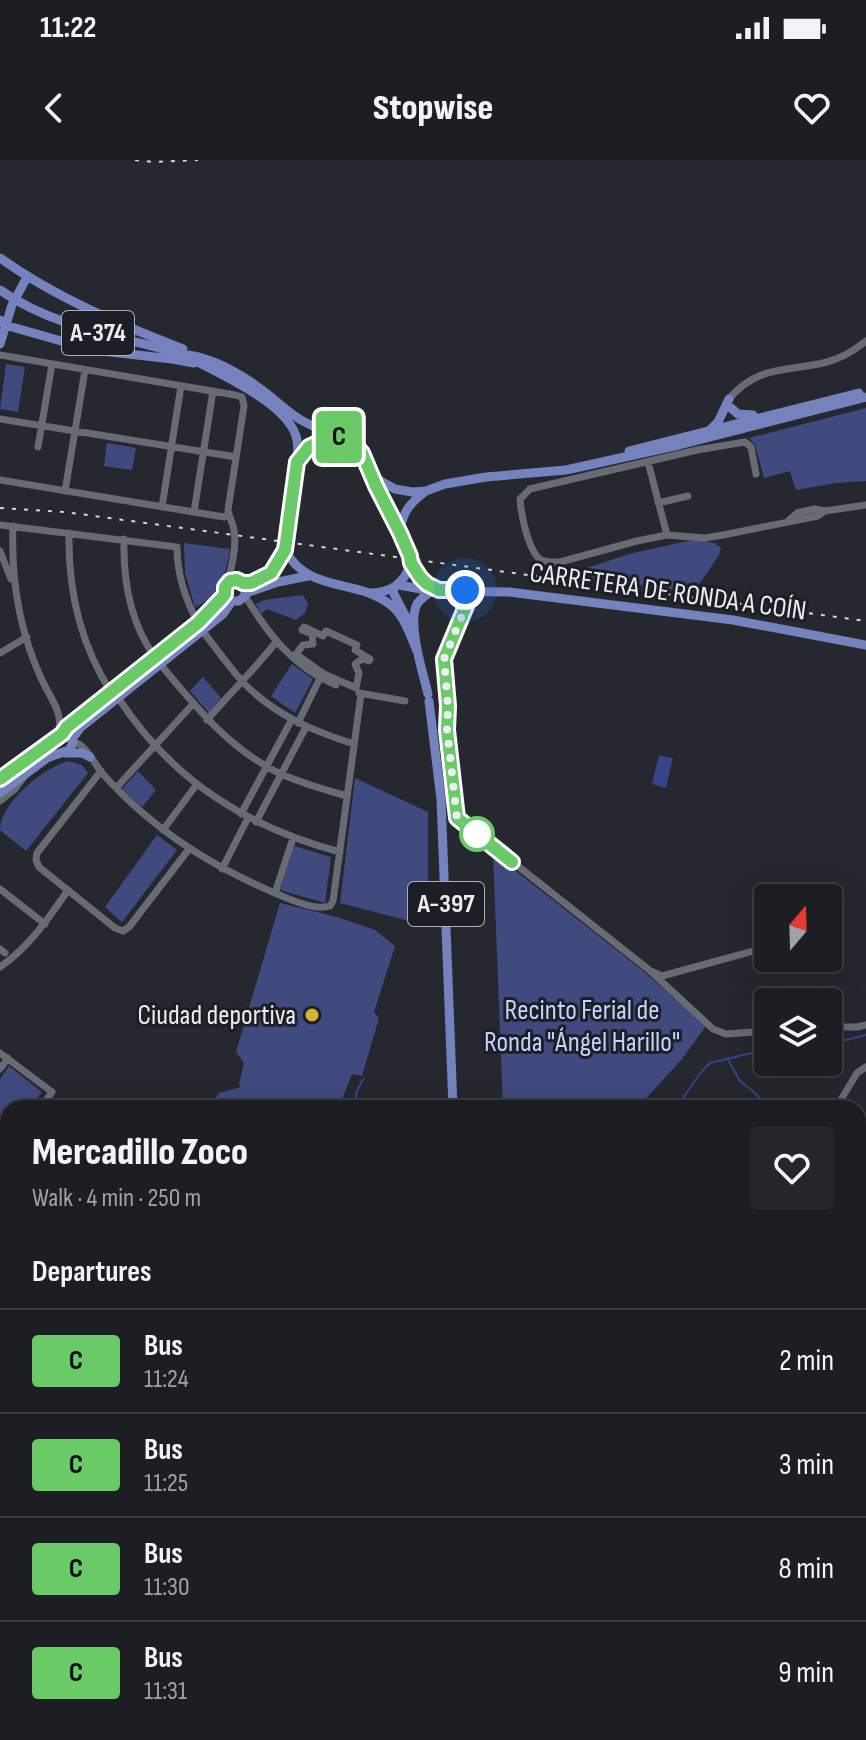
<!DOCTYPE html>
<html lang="en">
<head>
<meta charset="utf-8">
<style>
	body { margin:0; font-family:"Sofia Sans Condensed",sans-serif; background:#25272c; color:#f1f3f6; height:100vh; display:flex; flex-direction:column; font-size:30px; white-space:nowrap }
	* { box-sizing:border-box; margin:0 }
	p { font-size:26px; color:#a0a2a6 }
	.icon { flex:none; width:44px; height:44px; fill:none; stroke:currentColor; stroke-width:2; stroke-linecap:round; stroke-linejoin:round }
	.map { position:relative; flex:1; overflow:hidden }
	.side { position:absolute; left:0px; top:940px; width:866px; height:640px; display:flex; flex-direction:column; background:#1c1e24; border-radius:24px 24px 0 0; box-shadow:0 8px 32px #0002,0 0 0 2px #3a3c41 }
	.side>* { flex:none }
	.badge { padding:0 16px; border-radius:6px; font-size:28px; line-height:52px }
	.needle { width:52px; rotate:19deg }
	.controls { position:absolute; left:754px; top:724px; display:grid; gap:16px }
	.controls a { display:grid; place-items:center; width:88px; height:88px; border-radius:8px; background:#1c1e24; box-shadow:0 8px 32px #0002,0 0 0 2px #3a3c41; font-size:40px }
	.you { position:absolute; width:40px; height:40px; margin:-20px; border:6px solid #fff; border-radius:50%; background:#1a73e8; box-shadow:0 0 0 12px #1a73e833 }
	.map>.badge { position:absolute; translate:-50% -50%; box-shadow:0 0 0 4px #fff }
	h2 { padding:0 32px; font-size:30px; line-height:72px }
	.round { display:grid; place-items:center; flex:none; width:84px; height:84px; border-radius:8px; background:#25272c }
	.head { display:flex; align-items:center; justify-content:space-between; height:136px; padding:0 32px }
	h1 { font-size:38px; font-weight:800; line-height:60px }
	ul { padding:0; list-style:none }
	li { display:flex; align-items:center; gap:24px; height:104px; padding:0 32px; border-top:2px solid #3a3c41 }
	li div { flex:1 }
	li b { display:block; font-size:30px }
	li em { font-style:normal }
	li .badge { min-width:88px; font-weight:700; text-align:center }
	.status { display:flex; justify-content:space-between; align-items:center; height:56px; padding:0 40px; background:#1c1e24; direction:ltr }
	.status svg { height:22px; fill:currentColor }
	header { display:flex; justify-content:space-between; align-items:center; height:104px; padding:0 32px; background:#1c1e24; font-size:36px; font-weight:800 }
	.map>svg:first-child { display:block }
</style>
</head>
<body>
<div class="status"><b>11:22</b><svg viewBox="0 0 49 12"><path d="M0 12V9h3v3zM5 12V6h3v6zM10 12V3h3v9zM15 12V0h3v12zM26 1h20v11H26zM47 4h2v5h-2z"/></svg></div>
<header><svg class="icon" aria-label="back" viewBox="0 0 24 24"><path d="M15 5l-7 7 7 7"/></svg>Stopwise<svg class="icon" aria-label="heart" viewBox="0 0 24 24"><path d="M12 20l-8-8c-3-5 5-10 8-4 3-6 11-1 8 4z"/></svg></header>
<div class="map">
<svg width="866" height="1580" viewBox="0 0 866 1580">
	<rect width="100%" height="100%" fill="#262830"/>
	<path fill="#404a7f" d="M6 204 25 207 18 252 0 249Z
		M866 248V321L836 323 796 330 790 311 764 318 755 285 749 278Z
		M107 283 136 288 132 310 104 306Z
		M692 380C703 381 713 380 721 388L719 395 694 432 588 419 587 408 629 394Z
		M184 383 230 389C227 411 219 439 195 447L185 413Z
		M303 435 308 444 305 453 296 460 267 449 261 454 256 444 264 440Z
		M292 504 313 519 295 553 271 536Z
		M203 517 221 538 209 553 190 531Z
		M69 601 82 605 88 613 26 691 0 670C0 643 44 607 69 601Z
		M138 611 156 630 142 647 122 629Z
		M355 618 428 652V748L421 764 340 743Z
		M157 675 177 690 122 762 105 747Z
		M294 686 331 697 325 743 280 730Z
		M493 693 642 810 706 866 682 899 637 948H503Z
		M280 743 337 757 375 770 395 786 374 852 379 858 362 916 352 914 341 942 336 948H210L219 933 241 927 239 924 244 903 236 892Z
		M9 906 42 932 30 948H8V978L0 974V919Z
		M8 1199V1364L0 1368V1203Z"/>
	<path fill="#39438a" d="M659 595 673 598 666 628 652 624Z"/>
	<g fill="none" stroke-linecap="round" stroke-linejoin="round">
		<path stroke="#39438a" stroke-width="2" d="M828 882 846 880 866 875
			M727 898 740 921 756 934 768 948
			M357 948 356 933 363 919
			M676 948 701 912 710 903 768 889
			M0 1508 8 1507"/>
		<path stroke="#686b74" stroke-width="7" d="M0 195 235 235 242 237 244 246 228 350C229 357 233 363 234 370 237 387 232 407 227 424
			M729 239C758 204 789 212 827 202 842 198 855 190 866 181
			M0 259 236 297
			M38 287 52 204
			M648 302 667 375
			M0 320 224 357 228 355
			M530 329 520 339C521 354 528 391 541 400 547 403 554 402 560 402L637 381 667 375 705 378 723 375 818 356 825 351
			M530 329 697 290 745 282 751 287 756 314
			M65 331 85 210
			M658 343 688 336
			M162 347 181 226
			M194 352 213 231
			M788 361 797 353 805 351 815 349 825 351 866 345
			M0 365 177 387C177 414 185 439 198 463
			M13 366C11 418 19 470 41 518 49 536 65 554 58 575
			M69 373C68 429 80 484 111 532
			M124 379C123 420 130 463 155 497
			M0 391 11 419
			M477 430V435L466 446 444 499 448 546 447 570 457 658 648 809 713 869 726 874 768 871
			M245 436C268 474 293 507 336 525
			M304 467 323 476 326 471 357 485 355 490 370 499 369 501 362 499 355 504 359 513 356 528 324 514 296 494 303 485 313 484 312 474 302 470Z
			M202 470C215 487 227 504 241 520 271 553 312 571 354 584
			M0 493 27 477
			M161 505C196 547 230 590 281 614 302 623 325 630 347 636
			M359 533 405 541
			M119 539C173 621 247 667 340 692
			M207 560C230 533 254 510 276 482
			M298 563 320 518
			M73 583C75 583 77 583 79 584 89 590 95 605 102 613 109 621 116 628 123 635 169 680 219 709 277 734 292 740 314 751 330 746L333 741 361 534
			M101 611 37 693 36 700 39 707 115 768 123 771 129 767 189 689
			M116 628 193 544
			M0 641 15 629 24 617
			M241 654 292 559
			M256 662 306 567
			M163 670 197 624
			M222 709 248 658
			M0 729 45 764
			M275 733 293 678
			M0 789 5 793
			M0 807C29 787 48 759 68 730
			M653 812 662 816 768 787
			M828 867H857L866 865
			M0 893 52 932 41 948
			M0 909 8 898
			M836 948 857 913 866 907
			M0 1003 8 993
			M858 1012 866 1019
			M0 1088 8 1079
			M0 1162 8 1170
			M0 1374 8 1370"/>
		<path stroke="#7682be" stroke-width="9" d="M0 98C56 138 119 164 183 189
			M0 130C55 168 119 176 181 194 215 197 245 216 271 237 281 245 290 254 301 260 321 272 346 275 362 293L410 396
			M18 134 27 117
			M0 160 5 165 93 190 172 199 194 203
			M0 184 12 145
			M192 199C220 214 291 245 297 280 301 302 290 350 287 373
			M731 248 738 254 753 255
			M710 270 718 262 729 239
			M629 291 859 233
			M297 302 313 285 336 277
			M372 314 382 322 395 329 412 332 426 331 445 324 486 317 566 310 679 285 866 237
			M400 373C402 352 410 343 426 331
			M285 390C309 435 359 417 393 447 405 458 411 477 417 491
			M411 403 420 417 436 428
			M243 423C265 422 276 409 285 390
			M399 425 432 431 509 432 733 460 866 485
			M393 429 394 434 408 461
			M246 433 278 422 308 416
			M369 433C391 433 404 424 411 403
			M428 534C423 513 407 464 417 444 421 438 426 435 432 431
			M429 541 441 639 453 948
			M72 579 80 568 223 454 232 441
			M65 593H82L90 597
			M0 619 62 574 67 567 198 463 219 442 225 434V427L230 421H240L245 426V436L239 441H232
			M0 633 47 598 69 590 73 583 69 575
			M0 983 8 988
			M128 1580 137 1572"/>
		<path stroke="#d3d4d9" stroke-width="2" stroke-dasharray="4 8" stroke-linecap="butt" d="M135 0 154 2 198 0
			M0 348 65 352 866 461"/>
	</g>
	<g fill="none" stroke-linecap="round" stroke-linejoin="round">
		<defs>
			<path id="line" d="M0 619 62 574 67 567 198 463 221 439 225 434V427L230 421 237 420 243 423H251L271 413 285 390 297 302 309 287 324 280 337 277 346 280 355 285 362 293 376 326 400 373 410 396 411 403 420 417 427 424 439 430H465L466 446 444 499 448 546 447 570 457 658 512 702"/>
		</defs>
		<use href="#line" stroke="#fff" stroke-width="18"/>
		<use href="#line" stroke="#6aca68" stroke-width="12"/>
		<path stroke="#ecedf2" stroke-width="8" stroke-dasharray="0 14.4" d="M465 430 466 446 444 499 448 546 447 570 457 658 477 674"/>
	</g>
	<circle fill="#fff" stroke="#6aca68" stroke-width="4" cx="477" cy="674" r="16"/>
	<circle fill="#d6b534" stroke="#1d1f26" stroke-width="3" cx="312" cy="855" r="8"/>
	<g text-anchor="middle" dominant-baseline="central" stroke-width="6" stroke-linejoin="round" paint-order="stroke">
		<g fill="#1d1f26" stroke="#aeafb5" stroke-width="2">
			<rect x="62" y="151" width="72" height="44" rx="6"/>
			<rect x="408" y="722" width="76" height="44" rx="6"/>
		</g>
		<g font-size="26" font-weight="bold" fill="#ecedf2">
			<text x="98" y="173">A-374</text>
			<text x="446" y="744">A-397</text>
		</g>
		<g font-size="28" fill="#ecedf2" stroke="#1d1f26">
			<text transform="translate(668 432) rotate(8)">CARRETERA DE RONDA A COÍN</text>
		</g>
		<g font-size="28" fill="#c7d1fb" stroke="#1d1f26">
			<text x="582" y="850">Recinto Ferial de<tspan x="582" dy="32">Ronda "Ángel Harillo"</tspan></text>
		</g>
		<g font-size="28" fill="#ecedf2" stroke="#1d1f26" text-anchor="end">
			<text x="296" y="855">Ciudad deportiva</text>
		</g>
	</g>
</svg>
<div class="controls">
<a><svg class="needle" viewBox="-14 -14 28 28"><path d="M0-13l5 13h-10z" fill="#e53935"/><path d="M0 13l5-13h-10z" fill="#a0a2a6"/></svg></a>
<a><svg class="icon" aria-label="layers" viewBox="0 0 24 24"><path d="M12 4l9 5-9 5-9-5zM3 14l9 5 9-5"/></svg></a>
</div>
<div class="you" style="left:465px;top:430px"></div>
<b class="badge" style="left:339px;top:277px;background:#6aca68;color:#111">C</b>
<section class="side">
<div class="head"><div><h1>Mercadillo Zoco</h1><p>Walk · 4 min · 250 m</p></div><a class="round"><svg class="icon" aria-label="heart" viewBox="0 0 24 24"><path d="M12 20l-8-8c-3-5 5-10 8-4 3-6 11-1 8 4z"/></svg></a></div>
<h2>Departures</h2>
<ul>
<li><span class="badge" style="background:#6aca68;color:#111">C</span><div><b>Bus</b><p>11:24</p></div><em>2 min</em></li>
<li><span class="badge" style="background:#6aca68;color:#111">C</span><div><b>Bus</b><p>11:25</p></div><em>3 min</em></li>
<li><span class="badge" style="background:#6aca68;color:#111">C</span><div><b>Bus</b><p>11:30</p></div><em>8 min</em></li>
<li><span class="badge" style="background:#6aca68;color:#111">C</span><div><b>Bus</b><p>11:31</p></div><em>9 min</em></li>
</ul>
</section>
</div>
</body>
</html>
